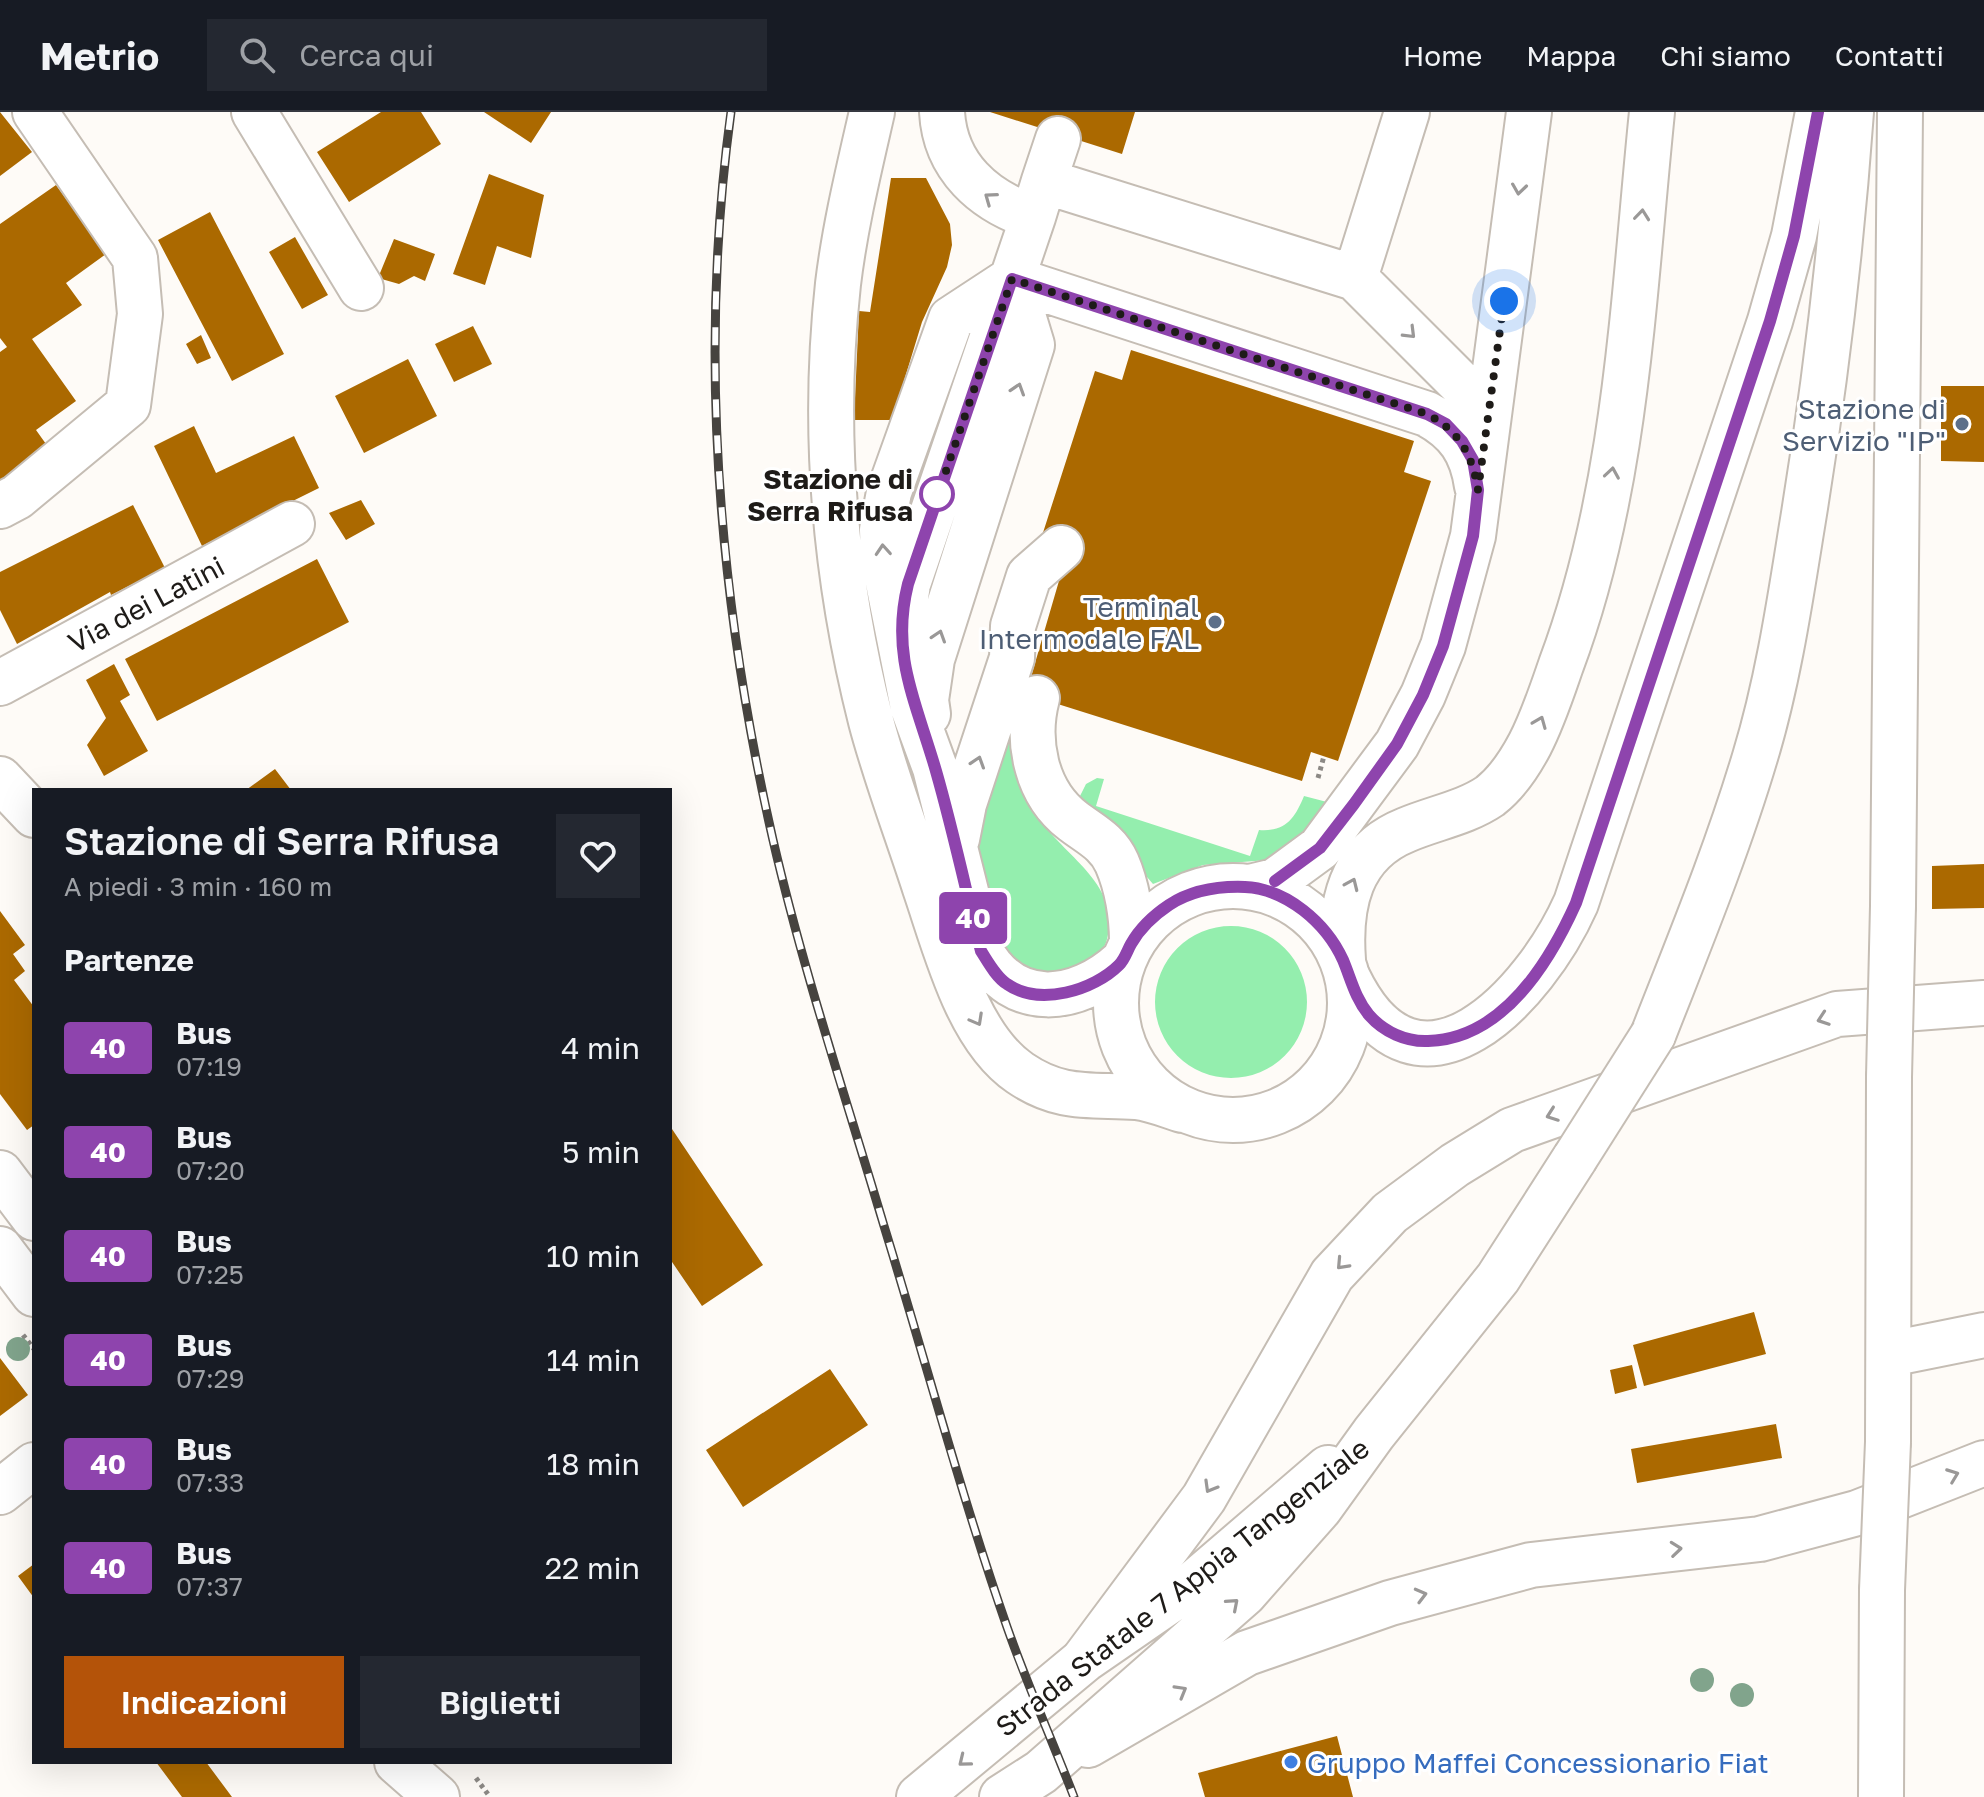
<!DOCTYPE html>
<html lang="it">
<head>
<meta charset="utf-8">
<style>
	body { margin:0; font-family:"Golos Text",sans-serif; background:#242831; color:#f1f3f6; height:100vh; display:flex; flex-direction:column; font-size:30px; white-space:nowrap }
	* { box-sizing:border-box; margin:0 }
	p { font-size:26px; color:#9ea1a6 }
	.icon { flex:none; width:44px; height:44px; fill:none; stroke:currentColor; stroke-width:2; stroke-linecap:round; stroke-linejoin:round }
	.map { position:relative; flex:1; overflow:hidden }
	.sheet { position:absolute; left:32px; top:676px; width:640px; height:976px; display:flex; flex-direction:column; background:#171b24; border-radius:0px; box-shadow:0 8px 32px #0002 }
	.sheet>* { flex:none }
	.badge { padding:0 16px; border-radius:6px; font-size:28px; line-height:52px }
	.you { position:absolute; width:40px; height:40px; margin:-20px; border:6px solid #fff; border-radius:50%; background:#1a73e8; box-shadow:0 0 0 12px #1a73e833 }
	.map>.badge { position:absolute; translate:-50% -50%; box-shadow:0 0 0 4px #fff }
	h2 { padding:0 32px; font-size:30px; line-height:72px }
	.round { display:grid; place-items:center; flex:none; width:84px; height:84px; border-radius:0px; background:#242831 }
	.head { display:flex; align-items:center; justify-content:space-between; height:136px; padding:0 32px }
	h1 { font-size:38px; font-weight:600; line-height:60px }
	.button { display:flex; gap:16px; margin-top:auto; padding:16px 32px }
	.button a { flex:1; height:92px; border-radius:0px; background:#b45309; color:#fff; font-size:32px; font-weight:600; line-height:92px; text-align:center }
	.button a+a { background:#242831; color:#f1f3f6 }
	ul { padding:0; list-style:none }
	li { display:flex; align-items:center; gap:24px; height:104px; padding:0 32px }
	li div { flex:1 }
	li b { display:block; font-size:30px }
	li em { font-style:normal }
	li .badge { min-width:88px; font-weight:700; text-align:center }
	header { display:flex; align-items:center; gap:48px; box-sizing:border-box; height:112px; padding:0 40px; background:#171b24; border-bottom:2px solid #363941 }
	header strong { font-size:38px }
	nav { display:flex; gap:44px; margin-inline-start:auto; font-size:28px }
	.search { width:560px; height:72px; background:#242831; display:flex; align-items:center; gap:20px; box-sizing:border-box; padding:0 28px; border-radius:0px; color:#9ea1a6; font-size:30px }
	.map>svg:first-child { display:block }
</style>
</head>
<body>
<header>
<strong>Metrio</strong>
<div class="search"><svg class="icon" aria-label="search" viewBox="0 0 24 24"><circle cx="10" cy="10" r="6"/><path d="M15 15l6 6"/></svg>Cerca qui</div>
<nav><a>Home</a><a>Mappa</a><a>Chi siamo</a><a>Contatti</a></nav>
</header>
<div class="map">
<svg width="1984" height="1685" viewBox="0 0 1984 1685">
	<rect width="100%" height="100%" fill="#fefbf7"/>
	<path fill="#94eeae" d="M1013 601C1019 630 1021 665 1032 693 1051 737 1114 763 1109 815 1108 825 1106 836 1098 843 1079 859 1052 862 1028 859L993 827 977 756V715Z
		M1097 666 1104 667 1096 694 1250 744 1259 718C1286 720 1295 706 1304 684L1327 690 1300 727 1268 748 1203 753 1153 772 1079 686 1086 672Z
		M1155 890a76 76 0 1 1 152 0a76 76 0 1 1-152 0Z"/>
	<path fill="#ab6900" d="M0 0 32 40 0 64Z
		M381 0H421L441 32 349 90 317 40Z
		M484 0H551L531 31Z
		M990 0H1135L1122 42Z
		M489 62 544 83 531 146 497 134 485 173 453 162Z
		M891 66H926L950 112 952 133 947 155 922 210 892 308H854L859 199 870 200Z
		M56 73 106 142 66 171 82 193 32 227 76 289 36 318 51 339 0 376V240L7 235 0 226V112Z
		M210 100 284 242 232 269 158 128Z
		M295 125 328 183 302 197 269 140Z
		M394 127 435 142 425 169 414 164 399 172 378 166Z
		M473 214 492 252 454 270 435 232Z
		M201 223 211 246 197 252 186 232Z
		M1131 238 1414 329 1404 360 1431 369 1338 649 1311 640 1302 669 1026 582 1068 438 1040 430 1095 259 1122 268Z
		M408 247 437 304 364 341 335 284Z
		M1941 274H1984V350L1941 349Z
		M194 314 216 361 294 324 319 376 202 434 154 334Z
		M361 388 375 412 346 428 329 401Z
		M133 393 165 456 111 483 110 480 17 532 0 498V460Z
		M317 447 349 510 157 609 125 547Z
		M114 552 130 583 120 589 148 639 104 664 87 633 106 606 86 568Z
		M275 657 291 678H246Z
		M1984 752V796L1932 797V754Z
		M0 799 25 833 13 842 25 859 14 868 34 895V1013L27 1018 0 982Z
		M670 1014 763 1153 702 1194 670 1147Z
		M1754 1200 1766 1242 1644 1274 1633 1233Z
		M0 1246 28 1283 0 1304Z
		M1632 1253 1637 1276 1615 1282 1610 1258Z
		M830 1257 868 1313 743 1395 706 1338Z
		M1776 1312 1782 1346 1637 1371 1631 1337Z
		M34 1452V1486L18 1464Z
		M1337 1624 1353 1685H1205L1198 1661Z
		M156 1650H206L232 1685H182Z"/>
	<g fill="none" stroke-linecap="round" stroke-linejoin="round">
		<defs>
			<path id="minor" d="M254 0 361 176
				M872 0C859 57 845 114 838 172 822 318 835 467 871 609 886 666 907 720 925 776 945 834 967 925 1020 961 1061 989 1091 982 1136 985 1152 987 1167 993 1182 998
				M942 0C945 55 984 89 1033 105L1012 167 951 207 889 380 882 418 883 445 913 596 935 656 981 839C1014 899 1077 891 1122 850
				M1044 69 1058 27
				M1033 105 1044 69 1355 166 1474 285 1482 299 1486 321
				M1355 166 1407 0
				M1012 167 1427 302C1458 319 1472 339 1477 374
				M0 394 17 385 128 293 140 202 135 146 35 0
				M902 510 908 472 1012 167
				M0 571 292 412
				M1037 586C1026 628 1035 680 1073 709 1090 722 1108 730 1117 751 1127 774 1132 804 1132 829
				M928 602 926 588 932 547 1032 233 1012 167
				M0 667 34 703
				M957 727 964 692 1012 546 1013 514 1029 464 1061 436
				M1116 891a117 117 0 1 1 234 0a117 117 0 1 1-234 0Z
				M1250 775 1275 769 1320 736 1397 632 1423 583 1443 534 1473 424 1529 0
				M1893 794 1900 0
				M1343 848C1339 794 1349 741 1406 718 1434 706 1465 701 1490 684 1508 670 1520 651 1530 632 1543 607 1552 579 1561 553 1627 377 1633 185 1652 0
				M0 1061 34 1106
				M0 1137 34 1182
				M1890 1242 1984 1223
				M1888 1330 1889 965
				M0 1380 34 1353
				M397 1650 437 1685
				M1881 1685 1882 1478"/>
			<path id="major" d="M1085 1546 1204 1386 1332 1163 1390 1101 1455 1053 1512 1018 1837 902 1984 891
				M1088 1633 1247 1541 1390 1491 1531 1453 1760 1427 1857 1401 1984 1351"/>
			<path id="highway" d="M1348 866C1418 1011 1535 883 1576 791L1770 209 1794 124 1818 0
				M1653 923C1689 831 1727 739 1755 645 1777 573 1789 495 1801 420 1824 281 1841 141 1851 0
				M919 1685 1084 1548 1187 1477 1328 1356
				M1002 1685 1041 1660 1244 1482 1320 1396 1374 1321 1498 1166 1575 1046"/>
		</defs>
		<use href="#minor" stroke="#c5bdb4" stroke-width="48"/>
		<use href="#major" stroke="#c5bdb4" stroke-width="48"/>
		<use href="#highway" stroke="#c5bdb4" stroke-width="48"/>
		<path stroke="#8c8985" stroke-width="5" stroke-dasharray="4 4" stroke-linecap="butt" d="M1318 666 1324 644
			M23 1223 34 1237
			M476 1666 490 1685"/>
		<use href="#minor" stroke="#fff" stroke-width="44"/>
		<use href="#major" stroke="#fff" stroke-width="44"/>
		<use href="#highway" stroke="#fff" stroke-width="44"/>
		<defs>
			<path id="rail" d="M731 0C698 242 719 491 773 728 803 858 846 986 884 1114 925 1247 961 1383 1007 1515 1027 1572 1052 1628 1074 1685"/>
		</defs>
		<use href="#rail" stroke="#46433f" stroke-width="9"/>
		<use href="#rail" stroke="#fff" stroke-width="6" stroke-dasharray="18" stroke-linecap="butt"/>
		<defs>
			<path id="minor-bridge" d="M1889 965 1893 794
				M1882 1478 1888 1330"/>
			<path id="highway-bridge" d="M1575 1046 1653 923"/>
		</defs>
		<use href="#minor-bridge" stroke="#c5bdb4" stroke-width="48" stroke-linecap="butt"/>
		<use href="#highway-bridge" stroke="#c5bdb4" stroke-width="48" stroke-linecap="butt"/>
		<use href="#minor-bridge" stroke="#fff" stroke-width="44"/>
		<use href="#highway-bridge" stroke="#fff" stroke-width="44"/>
	</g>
	<g fill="#81a48c">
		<circle cx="18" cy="1237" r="12"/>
		<circle cx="1702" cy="1568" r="12"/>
		<circle cx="1742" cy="1583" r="12"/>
	</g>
	<defs><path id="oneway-chevron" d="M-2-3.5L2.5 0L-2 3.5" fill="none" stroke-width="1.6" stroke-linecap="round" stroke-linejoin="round" transform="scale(2)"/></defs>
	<g stroke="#9a9897">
		<use href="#oneway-chevron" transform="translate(1519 77) rotate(98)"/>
		<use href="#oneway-chevron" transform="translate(990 86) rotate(-144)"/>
		<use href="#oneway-chevron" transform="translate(1642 103) rotate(-84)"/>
		<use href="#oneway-chevron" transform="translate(1410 221) rotate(45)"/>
		<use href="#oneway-chevron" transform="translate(1018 277) rotate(-72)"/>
		<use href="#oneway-chevron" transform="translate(1612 361) rotate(-81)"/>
		<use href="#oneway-chevron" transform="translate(883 438) rotate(-94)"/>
		<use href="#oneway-chevron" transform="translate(939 524) rotate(-72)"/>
		<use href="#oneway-chevron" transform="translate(1540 610) rotate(-68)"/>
		<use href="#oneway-chevron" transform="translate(978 650) rotate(-72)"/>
		<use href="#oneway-chevron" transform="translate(1352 772) rotate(-66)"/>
		<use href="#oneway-chevron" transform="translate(1823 907) rotate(161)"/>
		<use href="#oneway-chevron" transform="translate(977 908) rotate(61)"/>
		<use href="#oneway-chevron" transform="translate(1552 1003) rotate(160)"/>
		<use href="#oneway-chevron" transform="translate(1342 1152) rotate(133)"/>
		<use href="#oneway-chevron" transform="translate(1953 1363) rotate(-21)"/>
		<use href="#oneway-chevron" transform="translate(1210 1375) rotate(120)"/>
		<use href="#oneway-chevron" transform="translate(1676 1437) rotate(-6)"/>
		<use href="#oneway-chevron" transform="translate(1421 1483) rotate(-15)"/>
		<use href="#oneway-chevron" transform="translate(1233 1492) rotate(-41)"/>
		<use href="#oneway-chevron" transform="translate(1181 1579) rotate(-30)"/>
		<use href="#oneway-chevron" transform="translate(964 1649) rotate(141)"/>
	</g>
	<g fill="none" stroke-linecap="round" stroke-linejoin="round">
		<defs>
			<path id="line" d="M1275 769 1320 736 1354 692 1397 632 1423 583 1443 534 1473 424 1478 378 1473 348 1462 329 1446 312 1427 302 1012 167 908 472C890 544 917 592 936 659 953 718 966 779 981 839 988 850 996 865 1007 872 1040 895 1094 878 1119 853 1125 847 1127 839 1131 832 1140 816 1154 803 1169 793 1192 778 1218 774 1245 775 1287 777 1326 811 1343 848 1351 867 1355 886 1369 903 1384 920 1406 930 1428 929 1502 927 1549 851 1576 791L1770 209 1794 124 1818 0"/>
		</defs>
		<use href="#line" stroke="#fff" stroke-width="18"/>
		<use href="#line" stroke="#8e44ad" stroke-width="12"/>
		<path stroke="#1e1b18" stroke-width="8" stroke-dasharray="0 14.4" d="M937 382 935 391 1012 167 1427 302C1460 320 1472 342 1478 378L1504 189"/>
	</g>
	<g fill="#5c6f8a" stroke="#fff" stroke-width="3">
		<circle cx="1962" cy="312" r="8"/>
		<circle cx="1215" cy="510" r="8"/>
	</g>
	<circle fill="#fff" stroke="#8e44ad" stroke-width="4" cx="937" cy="382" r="16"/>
	<circle fill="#3f7fe0" stroke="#fff" stroke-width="3" cx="1291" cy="1650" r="8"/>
	<g text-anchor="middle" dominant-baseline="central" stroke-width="6" stroke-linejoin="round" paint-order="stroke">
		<g font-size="28" fill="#4e5e75" stroke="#fff" text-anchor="end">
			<text x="1946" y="296">Stazione di<tspan x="1946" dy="32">Servizio "IP"</tspan></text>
			<text x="1199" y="494">Terminal<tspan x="1199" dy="32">Intermodale FAL</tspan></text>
		</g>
		<g font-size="28" font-weight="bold" fill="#1e1b18" stroke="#fff" text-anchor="end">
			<text x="913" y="366">Stazione di<tspan x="913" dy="32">Serra Rifusa</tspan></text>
		</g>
		<g font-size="28" fill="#1e1b18" stroke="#fff">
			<text transform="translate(146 492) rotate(-28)">Via dei Latini</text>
			<text transform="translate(1182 1475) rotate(-38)">Strada Statale 7 Appia Tangenziale</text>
		</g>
		<g font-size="28" fill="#366cbe" stroke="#fff" text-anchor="start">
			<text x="1307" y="1650">Gruppo Maffei Concessionario Fiat</text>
		</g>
	</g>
</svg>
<div class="you" style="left:1504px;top:189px"></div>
<b class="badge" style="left:973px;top:806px;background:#8e44ad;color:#fff">40</b>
<section class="sheet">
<div class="head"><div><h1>Stazione di Serra Rifusa</h1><p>A piedi · 3 min · 160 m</p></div><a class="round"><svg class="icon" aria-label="heart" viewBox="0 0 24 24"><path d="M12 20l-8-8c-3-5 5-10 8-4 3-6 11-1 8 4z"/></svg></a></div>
<h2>Partenze</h2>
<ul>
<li><span class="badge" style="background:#8e44ad;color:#fff">40</span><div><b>Bus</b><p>07:19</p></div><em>4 min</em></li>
<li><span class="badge" style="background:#8e44ad;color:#fff">40</span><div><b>Bus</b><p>07:20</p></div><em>5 min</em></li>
<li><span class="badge" style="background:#8e44ad;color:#fff">40</span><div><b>Bus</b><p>07:25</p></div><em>10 min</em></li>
<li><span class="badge" style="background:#8e44ad;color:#fff">40</span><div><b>Bus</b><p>07:29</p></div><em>14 min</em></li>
<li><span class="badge" style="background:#8e44ad;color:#fff">40</span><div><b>Bus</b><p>07:33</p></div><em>18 min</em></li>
<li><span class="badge" style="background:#8e44ad;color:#fff">40</span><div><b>Bus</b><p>07:37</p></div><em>22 min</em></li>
</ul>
<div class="button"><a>Indicazioni</a><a>Biglietti</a></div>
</section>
</div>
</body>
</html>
